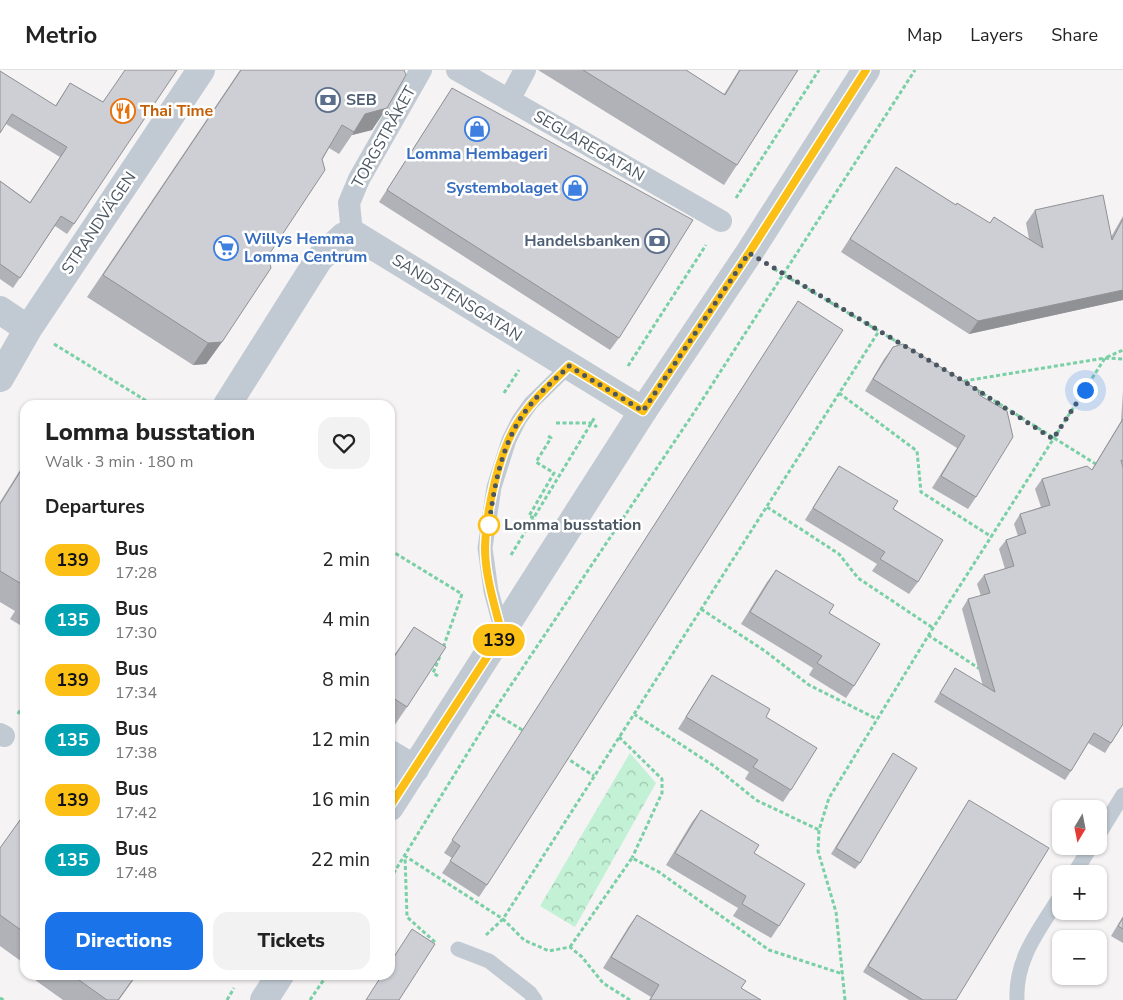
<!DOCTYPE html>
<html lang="en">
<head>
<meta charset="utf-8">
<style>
	body { margin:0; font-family:"Nunito Sans",sans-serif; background:#f2f2f2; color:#222; height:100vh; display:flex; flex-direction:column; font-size:19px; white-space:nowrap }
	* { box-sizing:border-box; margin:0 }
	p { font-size:16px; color:#767676 }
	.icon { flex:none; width:28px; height:28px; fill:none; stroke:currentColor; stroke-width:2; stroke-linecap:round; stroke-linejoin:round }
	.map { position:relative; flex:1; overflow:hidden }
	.details { position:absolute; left:20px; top:330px; width:375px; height:580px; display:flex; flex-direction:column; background:#fff; border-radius:15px; box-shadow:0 1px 4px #0004 }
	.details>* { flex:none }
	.badge { padding:0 10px; border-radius:16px; font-size:18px; line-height:32px }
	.needle { width:32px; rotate:190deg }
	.buttons { position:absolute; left:1052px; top:730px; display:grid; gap:10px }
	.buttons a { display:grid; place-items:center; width:55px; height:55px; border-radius:10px; background:#fff; box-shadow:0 1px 4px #0004; font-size:25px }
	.you { position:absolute; width:25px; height:25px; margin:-12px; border:4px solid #fff; border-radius:50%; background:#1a73e8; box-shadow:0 0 0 8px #1a73e833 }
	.map>.badge { position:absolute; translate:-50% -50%; box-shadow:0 0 0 2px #fff }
	h2 { padding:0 25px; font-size:19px; line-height:45px }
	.round { display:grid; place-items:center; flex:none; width:52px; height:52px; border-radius:15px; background:#f2f2f2 }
	.head { display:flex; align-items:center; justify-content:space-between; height:85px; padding:0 25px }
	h1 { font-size:24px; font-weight:800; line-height:38px }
	.button { display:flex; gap:10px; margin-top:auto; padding:10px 25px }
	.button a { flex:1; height:58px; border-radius:15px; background:#1a73e8; color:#fff; font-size:20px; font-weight:800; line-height:58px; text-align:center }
	.button a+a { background:#f2f2f2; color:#222 }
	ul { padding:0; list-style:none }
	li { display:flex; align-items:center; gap:15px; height:60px; padding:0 25px }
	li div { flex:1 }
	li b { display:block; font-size:19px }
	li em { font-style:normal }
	li .badge { min-width:55px; font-weight:700; text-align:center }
	header { display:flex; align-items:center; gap:30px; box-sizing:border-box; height:70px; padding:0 25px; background:#fff; border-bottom:1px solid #e0e0e0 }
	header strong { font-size:24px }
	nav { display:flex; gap:28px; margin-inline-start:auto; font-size:18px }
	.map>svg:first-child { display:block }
</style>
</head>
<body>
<header>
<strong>Metrio</strong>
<nav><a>Map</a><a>Layers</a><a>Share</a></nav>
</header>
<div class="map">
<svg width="1123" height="930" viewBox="0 0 1123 930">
	<defs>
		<pattern id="forest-crowns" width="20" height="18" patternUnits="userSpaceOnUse" patternTransform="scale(1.25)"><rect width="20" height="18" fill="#c3f1d5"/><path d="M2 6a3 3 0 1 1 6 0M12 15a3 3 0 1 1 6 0" fill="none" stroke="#a0c6b0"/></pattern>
	</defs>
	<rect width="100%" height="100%" fill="#f5f3f3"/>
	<path fill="url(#forest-crowns)" d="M630 683 656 713 575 857 540 836Z"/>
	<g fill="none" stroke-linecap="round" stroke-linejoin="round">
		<path stroke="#7ad0a6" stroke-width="3" stroke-dasharray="4 2.5" stroke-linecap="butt" d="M736 128 819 0
			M774 199 904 276
			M54 274 153 335
			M628 296 706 175
			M964 311 1105 288 1123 289
			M977 320 1099 396
			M504 323 519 300
			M839 323 917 381 921 422 992 467
			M556 353H591L597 357
			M767 437 839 484 858 508 933 558
			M534 448 529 446 554 403 536 392 551 368 548 366
			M390 480 462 524 443 578
			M511 485 595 347
			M701 539 765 581 809 615 877 649
			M928 565 980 599
			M438 606 433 603 440 586
			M491 641 524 661
			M18 644 25 631
			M634 644 714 696 756 730 819 760
			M619 667 662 709V723L632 788
			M565 687 594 706
			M390 809 493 642 697 338 915 0
			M486 865 503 849 879 261
			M435 872 407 847 405 786 503 849 524 870 549 881 570 877 582 887 603 913 630 930
			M570 877 632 788 659 802 769 880 843 904
			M0 928 4 930
			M227 930 234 918
			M310 930 327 905
			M845 930 836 842 818 781 819 760 829 728 933 558 1105 288 1123 280"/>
		<path stroke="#c1cad2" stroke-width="15" d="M502 562 491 521 485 478 494 417 509 370 519 350 531 333 569 296
			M1099 764 1123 725
			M1074 804 1091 776
			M458 879 489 891 530 923 535 930
			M1017 930C1015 888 1040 859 1061 825"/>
		<path stroke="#c1cad2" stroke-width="22" d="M457 0 721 151
			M509 30 525 0
			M352 163 349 133 359 109 421 0
			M0 664 4 666"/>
		<path stroke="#c1cad2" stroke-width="28" d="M0 240 28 259
			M0 308 28 259 201 0
			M227 335 319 189 344 166 352 163 643 341
			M390 684 415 699"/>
		<path stroke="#c1cad2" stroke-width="28" d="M390 737 643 341 749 183 866 0
			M264 930 280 905"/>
	</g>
	<path fill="#b0b2b7" d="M240 0H404L372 60 352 65 339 84 329 78 268 186 222 272 206 294 193 295 87 227Z
		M538 0H686L724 24 739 0H798L737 95 724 115Z
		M0 1 55 36 70 13 103 32 74 154 67 164 55 156 13 218 0 209V111L30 132 60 87 6 54Z
		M452 18 619 268 610 280 379 132Z
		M896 97 956 135 990 153 994 147 1029 169 1026 153 1035 140 1111 167 1123 146V230L969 264 841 182Z
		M798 231 487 815 479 827 442 803 452 788 444 783Z
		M893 277 978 320 976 427 968 439 932 418 957 378 865 321 884 289Z
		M1123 320V654L1105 683 1088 673 1071 701 1065 710 934 632 955 598 983 616 962 539 968 529 981 526 977 514 984 505 1005 499 999 479 1006 470 1018 466 1014 454 1020 444 1041 437 1035 419 1042 409 1092 399 1121 351Z
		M25 392V558L10 549 15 541 0 532V432Z
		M839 396 893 439 918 512 909 524 872 501 877 494 805 450 831 408Z
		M776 500 829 543 854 616 846 628 809 605 813 598 741 554 767 512Z
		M414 557 407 637 392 659 390 657V591Z
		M712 605 766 647 791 720 783 732 745 709 749 702 678 659 704 617Z
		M893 683 860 793 855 799 831 784Z
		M969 730 956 930H909L863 902Z
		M701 740 754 783 779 856 771 868 733 846 738 838 666 795 692 752Z
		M25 743V894L0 876V778Z
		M637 845 741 918 761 930H649L651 927 603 898 629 856Z
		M1123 846V873L1111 866Z
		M28 905H137L119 930H63Z"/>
	<path fill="#909195" d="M387 38 372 60 352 65 365 44Z
		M1123 220V230L969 264 978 251Z
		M222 272 206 294 193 295 208 273Z"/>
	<path fill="#cdcfd5" stroke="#909195" d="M125 0H177L74 154 61 146 20 208 0 194V111L30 133 67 77 12 44 0 63V1L56 36 70 13 103 32Z
		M241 0H404L406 5 387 38 365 44 354 62 342 55 322 89 325 100 268 186 271 198 222 272 208 273 103 205Z
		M583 0H686L725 25 740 0H798L737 95Z
		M452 18 693 150 619 268 387 120Z
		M896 97 956 135 957 133 990 153 994 147 1043 178 1035 140 1103 125 1112 170 1123 149V220L978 251 850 169Z
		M798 231 843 260 487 815 450 791 460 776 452 770Z
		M903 274 978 320 979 325 1007 341 1013 367 976 427 941 406 965 366 873 309 893 277Z
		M1123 349V391L1121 390 1123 398V654L1111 673 1094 663 1071 701 940 623 955 598 995 622 968 529 990 523 984 505 1014 496 1006 470 1026 463 1020 444 1050 435 1042 409 1087 396 1092 400Z
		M25 394V516L0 501V434Z
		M839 396 898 431 893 439 943 470 918 512 880 489 885 482 813 438Z
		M776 500 834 535 829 543 880 574 854 616 817 593 822 586 750 542Z
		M414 557 446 577 407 637 390 626V593Z
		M712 605 770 639 766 647 817 678 791 720 753 697 758 690 686 647Z
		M893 683 917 698 860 793 836 778Z
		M969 730 1049 778 956 930H923L868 896Z
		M701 740 759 775 754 783 805 814 779 856 742 834 746 826 675 783Z
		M25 743V863L0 845V778Z
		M637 845 746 911 741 918 761 930H650L659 915 611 887Z
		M1123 848V859L1118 856Z
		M412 859 435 874 399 930H366L382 905H390V893Z
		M72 905H136L118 930H107Z"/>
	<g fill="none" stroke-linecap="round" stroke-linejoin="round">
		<defs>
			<path id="line" d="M390 736 502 564C495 537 485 506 485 478 486 441 499 379 520 349 533 329 552 313 569 296L643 341 749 183 866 0"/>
		</defs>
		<use href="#line" stroke="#fff" stroke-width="11"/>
		<use href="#line" stroke="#fbbf15" stroke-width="8"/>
		<path stroke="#4a5661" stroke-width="5" stroke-dasharray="0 9" d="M489 455 488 462C494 417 501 370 531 334 542 320 557 308 569 296L643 341 749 183 965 312 1053 369 1085 320"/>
	</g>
	<defs>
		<symbol id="bank-ring" viewBox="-11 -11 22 22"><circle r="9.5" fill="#fff" stroke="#5c6f8a" stroke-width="1.5"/><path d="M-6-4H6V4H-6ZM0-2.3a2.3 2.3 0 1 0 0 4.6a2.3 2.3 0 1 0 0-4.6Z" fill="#5c6f8a"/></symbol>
		<symbol id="restaurant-ring" viewBox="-11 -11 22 22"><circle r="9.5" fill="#fff" stroke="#e8710a" stroke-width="1.5"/><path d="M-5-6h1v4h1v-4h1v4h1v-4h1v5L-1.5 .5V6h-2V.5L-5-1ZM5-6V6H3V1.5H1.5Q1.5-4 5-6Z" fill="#e8710a"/></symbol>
		<symbol id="shop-ring" viewBox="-11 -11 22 22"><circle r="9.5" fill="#fff" stroke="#3f7fe0" stroke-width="1.5"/><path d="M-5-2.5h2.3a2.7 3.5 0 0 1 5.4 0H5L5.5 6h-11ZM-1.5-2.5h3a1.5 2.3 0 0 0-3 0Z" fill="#3f7fe0"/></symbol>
		<symbol id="supermarket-ring" viewBox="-11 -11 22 22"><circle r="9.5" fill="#fff" stroke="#3f7fe0" stroke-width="1.5"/><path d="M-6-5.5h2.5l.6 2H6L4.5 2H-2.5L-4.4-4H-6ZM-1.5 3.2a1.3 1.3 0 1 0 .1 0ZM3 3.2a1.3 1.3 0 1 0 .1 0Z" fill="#3f7fe0"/></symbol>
	</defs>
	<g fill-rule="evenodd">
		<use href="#bank-ring" x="314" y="16" width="28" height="28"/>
		<use href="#restaurant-ring" x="109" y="27" width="28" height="28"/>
		<use href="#shop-ring" x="463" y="45" width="28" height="28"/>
		<use href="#shop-ring" x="561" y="104" width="28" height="28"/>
		<use href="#bank-ring" x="643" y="157" width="28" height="28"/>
		<use href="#supermarket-ring" x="212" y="164" width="28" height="28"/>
	</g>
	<circle fill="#fff" stroke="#fbbf15" stroke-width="2.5" cx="489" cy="455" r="10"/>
	<g text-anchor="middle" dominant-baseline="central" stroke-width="5" stroke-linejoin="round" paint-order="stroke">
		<g font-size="16" font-weight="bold" fill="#4e5e75" stroke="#fff" text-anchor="start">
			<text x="346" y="30">SEB</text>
			<text x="640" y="171" text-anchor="end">Handelsbanken</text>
		</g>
		<g font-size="16" font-weight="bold" fill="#c56008" stroke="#fff" text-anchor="start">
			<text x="140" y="41">Thai Time</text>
		</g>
		<g font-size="16" fill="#4a5661" stroke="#fff">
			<text transform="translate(384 67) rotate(-61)">TORGSTRÅKET</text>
			<text transform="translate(589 76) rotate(30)">SEGLAREGATAN</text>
			<text transform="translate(99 153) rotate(-56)">STRANDVÄGEN</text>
			<text transform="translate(457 228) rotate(32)">SANDSTENSGATAN</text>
		</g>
		<g font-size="16" font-weight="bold" fill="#366cbe" stroke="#fff">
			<text x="477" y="84">Lomma Hembageri</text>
			<text x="558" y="118" text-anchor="end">Systembolaget</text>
			<text x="244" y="169" text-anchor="start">Willys Hemma<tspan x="244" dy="18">Lomma Centrum</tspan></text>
		</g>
		<g font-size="16" font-weight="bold" fill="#4a5661" stroke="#fff" text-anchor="start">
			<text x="504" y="455">Lomma busstation</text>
		</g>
	</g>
</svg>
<div class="buttons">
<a><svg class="needle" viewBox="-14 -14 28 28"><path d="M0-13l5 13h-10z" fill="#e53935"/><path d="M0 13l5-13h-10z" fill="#767676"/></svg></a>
<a>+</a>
<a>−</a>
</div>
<div class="you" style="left:1085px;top:320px"></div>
<b class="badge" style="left:499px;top:570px;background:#fbbf15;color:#111">139</b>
<section class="details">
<div class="head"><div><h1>Lomma busstation</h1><p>Walk · 3 min · 180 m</p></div><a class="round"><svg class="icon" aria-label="heart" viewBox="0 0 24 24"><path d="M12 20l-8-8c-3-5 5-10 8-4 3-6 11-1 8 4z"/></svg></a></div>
<h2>Departures</h2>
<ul>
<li><span class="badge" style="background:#fbbf15;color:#111">139</span><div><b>Bus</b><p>17:28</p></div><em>2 min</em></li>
<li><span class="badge" style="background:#00a3b4;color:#fff">135</span><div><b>Bus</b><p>17:30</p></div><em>4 min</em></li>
<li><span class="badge" style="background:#fbbf15;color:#111">139</span><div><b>Bus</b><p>17:34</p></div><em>8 min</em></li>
<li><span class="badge" style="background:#00a3b4;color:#fff">135</span><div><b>Bus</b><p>17:38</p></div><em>12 min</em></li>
<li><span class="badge" style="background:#fbbf15;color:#111">139</span><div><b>Bus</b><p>17:42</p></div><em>16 min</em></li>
<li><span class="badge" style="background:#00a3b4;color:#fff">135</span><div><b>Bus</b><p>17:48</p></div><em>22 min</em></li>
</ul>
<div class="button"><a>Directions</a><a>Tickets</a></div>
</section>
</div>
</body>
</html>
